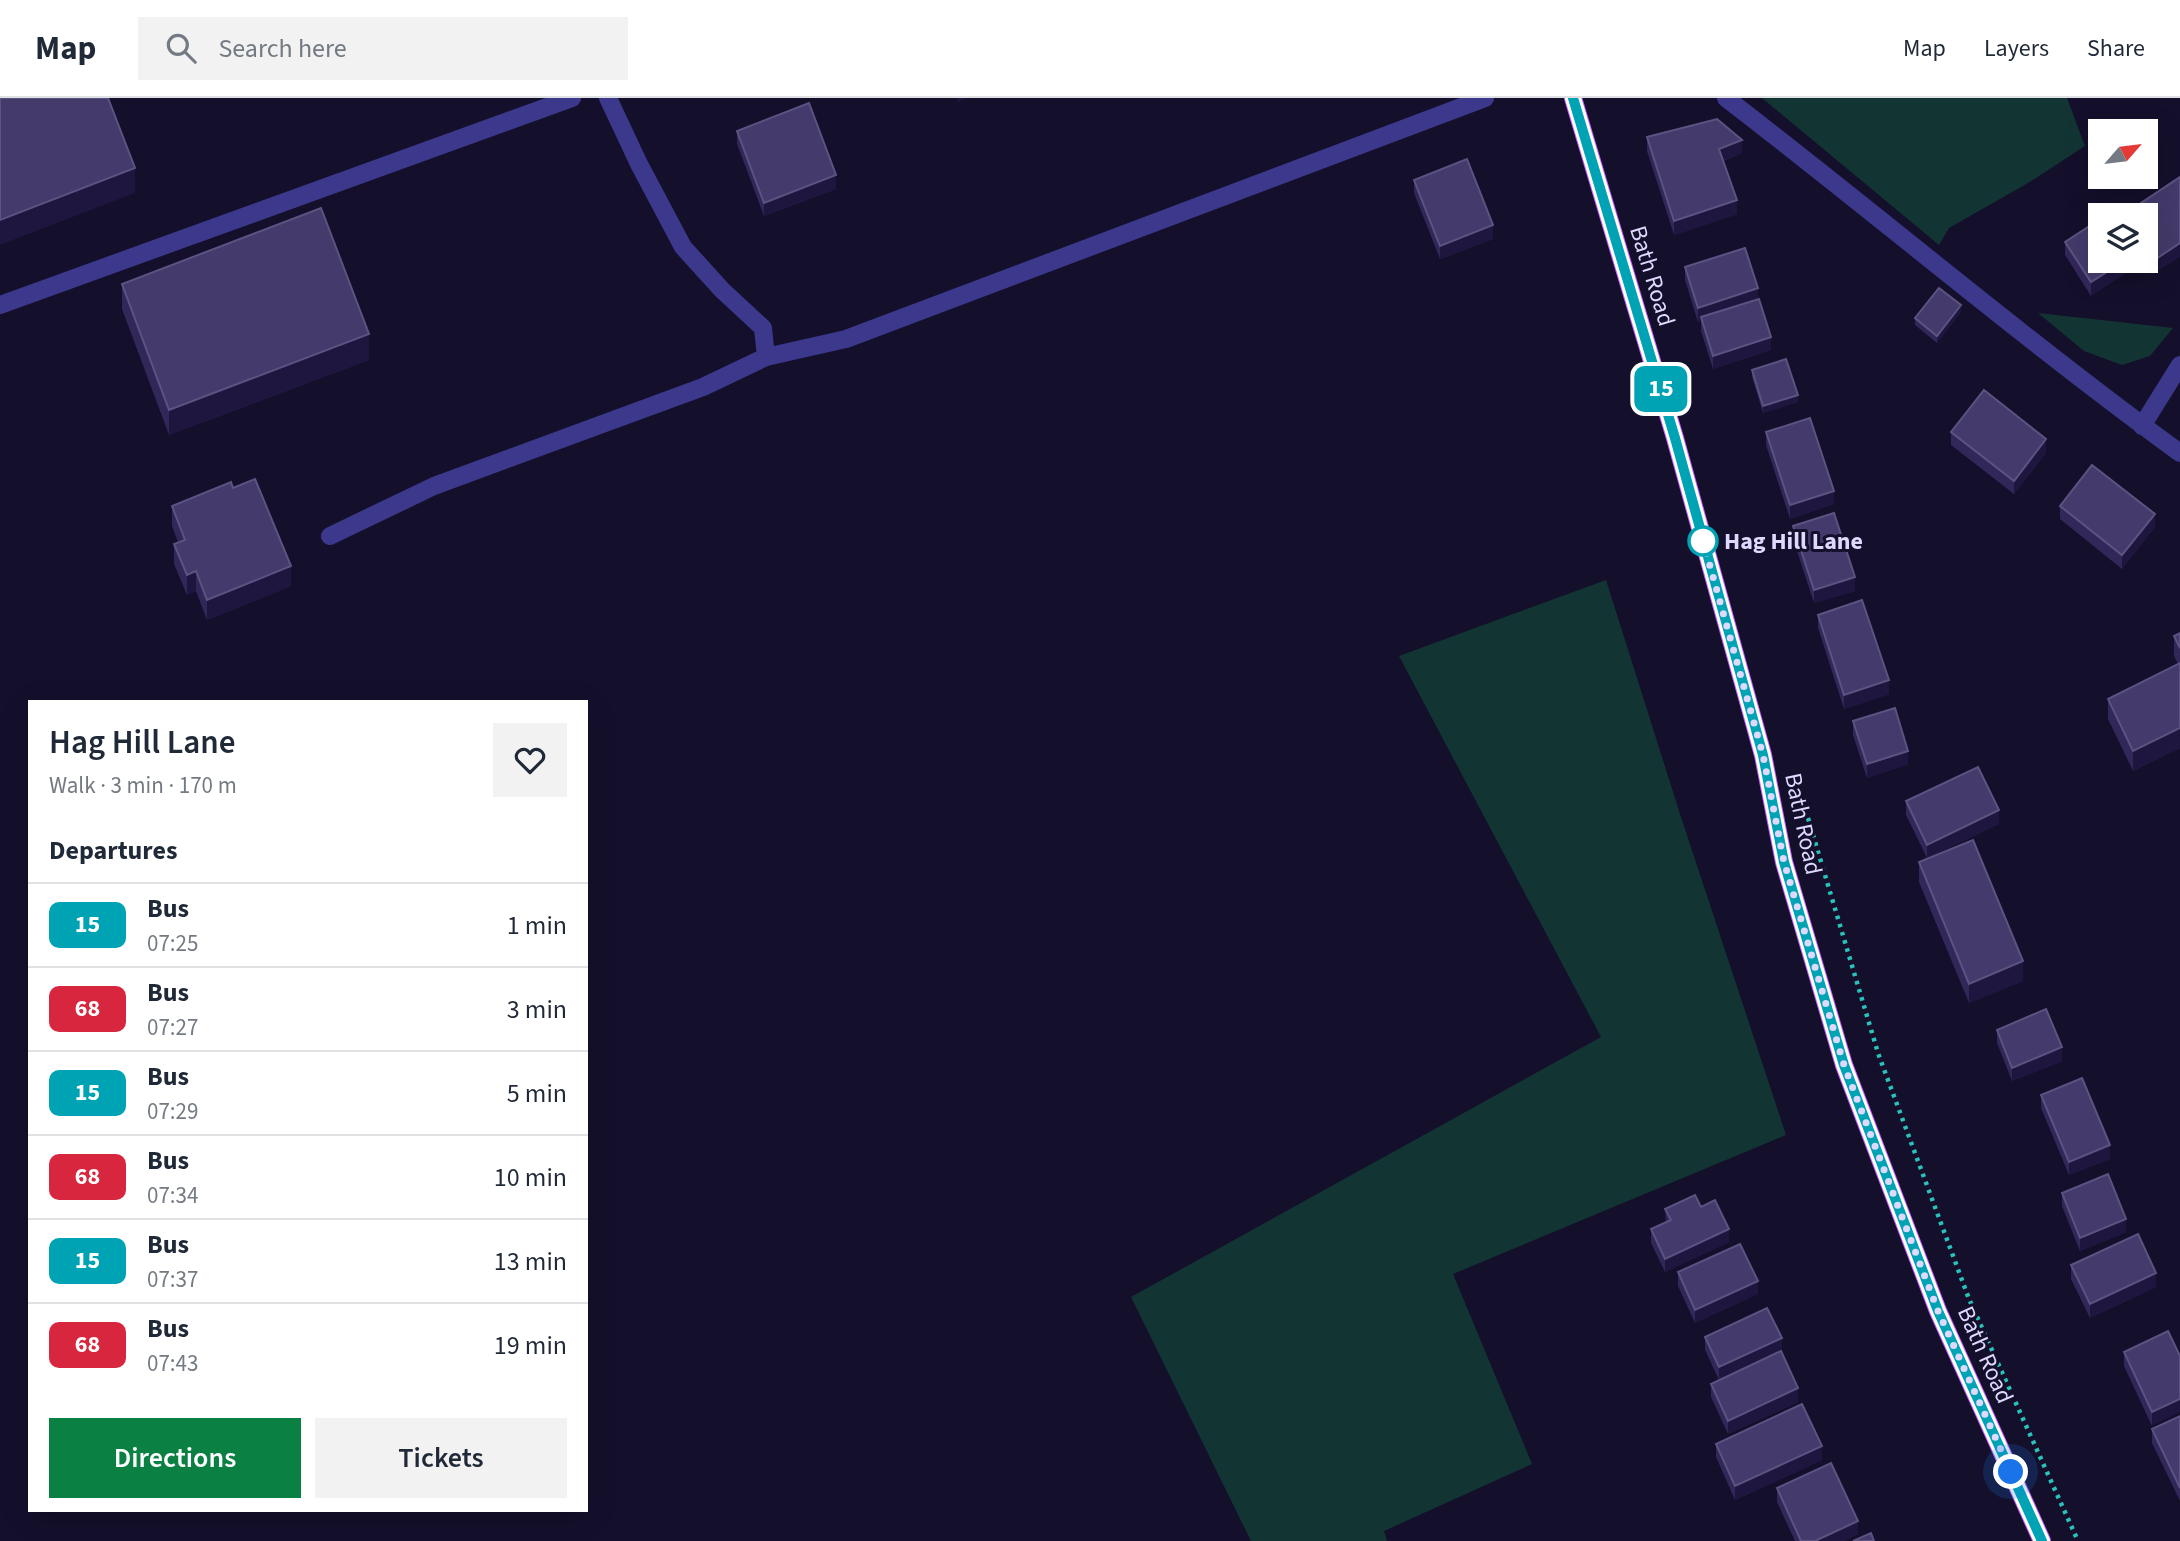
<!DOCTYPE html>
<html lang="en">
<head>
<meta charset="utf-8">
<style>
	body { margin:0; font-family:"Source Sans 3",sans-serif; background:#f2f2f3; color:#1f2937; height:100vh; display:flex; flex-direction:column; font-size:26px; white-space:nowrap }
	* { box-sizing:border-box; margin:0 }
	p { font-size:23px; color:#747a83 }
	.icon { flex:none; width:38px; height:38px; fill:none; stroke:currentColor; stroke-width:2; stroke-linecap:round; stroke-linejoin:round }
	.map { position:relative; flex:1; overflow:hidden }
	.side { position:absolute; left:28px; top:602px; width:560px; height:812px; display:flex; flex-direction:column; background:#fff; border-radius:0px; box-shadow:0 7px 28px #0002 }
	.side>* { flex:none }
	.badge { padding:0 14px; border-radius:10px; font-size:24px; line-height:46px }
	.needle { width:46px; rotate:62deg }
	.controls { position:absolute; left:2088px; top:21px; display:grid; gap:14px }
	.controls a { display:grid; place-items:center; width:70px; height:70px; border-radius:0px; background:#fff; box-shadow:0 7px 28px #0002; font-size:35px }
	.you { position:absolute; width:35px; height:35px; margin:-18px; border:5px solid #fff; border-radius:50%; background:#1a73e8; box-shadow:0 0 0 10px #1a73e833 }
	.map>.badge { position:absolute; translate:-50% -50%; box-shadow:0 0 0 4px #fff }
	h2 { padding:0 21px; font-size:26px; line-height:63px }
	.round { display:grid; place-items:center; flex:none; width:74px; height:74px; border-radius:0px; background:#f2f2f3 }
	.head { display:flex; align-items:center; justify-content:space-between; height:119px; padding:0 21px }
	h1 { font-size:33px; font-weight:600; line-height:52px }
	.action { display:flex; gap:14px; margin-top:auto; padding:14px 21px }
	.action a { flex:1; height:80px; border-radius:0px; background:#0b8043; color:#fff; font-size:28px; font-weight:600; line-height:80px; text-align:center }
	.action a+a { background:#f2f2f3; color:#1f2937 }
	ul { padding:0; list-style:none }
	li { display:flex; align-items:center; gap:21px; height:84px; padding:0 21px; border-top:2px solid #e0e1e3 }
	li div { flex:1 }
	li b { display:block; font-size:26px }
	li em { font-style:normal }
	li .badge { min-width:77px; font-weight:700; text-align:center }
	header { display:flex; align-items:center; gap:42px; box-sizing:border-box; height:98px; padding:0 35px; background:#fff; border-bottom:2px solid #e0e1e3 }
	header strong { font-size:33px }
	nav { display:flex; gap:38px; margin-inline-start:auto; font-size:24px }
	.search { width:490px; height:63px; background:#f2f2f3; display:flex; align-items:center; gap:18px; box-sizing:border-box; padding:0 24px; border-radius:0px; color:#747a83; font-size:26px }
	.map>svg:first-child { display:block }
</style>
</head>
<body>
<header>
<strong>Map</strong>
<div class="search"><svg class="icon" aria-label="search" viewBox="0 0 24 24"><circle cx="10" cy="10" r="6"/><path d="M15 15l6 6"/></svg>Search here</div>
<nav><a>Map</a><a>Layers</a><a>Share</a></nav>
</header>
<div class="map">
<svg width="2180" height="1443" viewBox="0 0 2180 1443">
	<rect width="100%" height="100%" fill="#140f2b"/>
	<path fill="#123534" d="M1762 0H2067L2085 48 2028 85 1949 130 1939 147Z
		M2038 215 2173 230 2150 258 2122 267 2084 253Z
		M1606 482 1680 716 1786 1037 1453 1176 1532 1366 1384 1433 1387 1443H1251L1131 1199 1601 939 1399 558Z"/>
	<g fill="none" stroke-linecap="round" stroke-linejoin="round">
		<path stroke="#29c3bb" stroke-width="4.5" stroke-dasharray="3.5 5" stroke-linecap="butt" d="M1808 720 1878 955 1969 1201 2078 1443"/>
		<path stroke="#3c388c" stroke-width="18" d="M1726 0C1878 117 2025 242 2180 355
			M0 207 572 0
			M766 259 846 241 1485 0
			M2142 328 2180 267
			M330 438 434 388 703 289 766 259 763 230 722 192 683 149 639 66 608 0"/>
		<path stroke="#c560ff" stroke-width="18" d="M1573 0 1675 340 1763 657 1784 764 1844 967 1938 1213 2042 1443"/>
	</g>
	<path fill="#322759" d="M737 33 836 91 764 118 737 46Z
		M1647 39 1742 55 1723 63 1737 116 1674 137 1647 53Z
		M2180 79 2153 176 2144 163H2146V117Z
		M1414 82 1493 141 1440 161 1414 95Z
		M2065 144 2128 163V173L2091 198 2065 157Z
		M1685 169 1758 201 1771 252 1713 271 1701 233V223L1698 224 1685 182Z
		M122 186 369 262 169 337 122 211Z
		M1961 214 1937 245 1915 227V220Z
		M1752 272 1798 304 1763 315 1752 279Z
		M1766 334 1834 406 1790 421 1766 347Z
		M1951 334 2046 355 2014 396 1951 347Z
		M233 390 291 488 207 522 196 493 187 497 174 466V446L178 444 172 428V408Z
		M2060 408 2155 429 2122 471 2060 421Z
		M1793 428 1855 493 1814 505 1793 441Z
		M1818 517 1889 596 1844 611 1818 530Z
		M2180 535V650L2133 673 2108 621V601L2178 566 2174 558V538Z
		M1853 623 1908 666 1867 680 1853 637Z
		M1906 703 1999 726 1927 760 1906 717Z
		M1919 764 2023 883 1969 905 1919 784Z
		M1997 932 2062 963 2012 983 1997 945Z
		M2041 997 2110 1061 2069 1077 2041 1010Z
		M2062 1095 2126 1134 2080 1153 2062 1108Z
		M1701 1109 1729 1144 1665 1174 1651 1145V1131L1666 1125 1665 1111Z
		M2071 1167 2156 1189 2090 1220 2071 1181Z
		M1678 1174 1758 1196 1695 1225 1678 1188Z
		M1705 1239 1782 1253 1798 1304 1728 1336 1711 1299V1286L1719 1282 1705 1252Z
		M2124 1254 2180 1258 2152 1328 2124 1268Z
		M2180 1318V1403L2152 1345V1331Z
		M1716 1346 1822 1362 1735 1402 1716 1359Z
		M1777 1390 1858 1436 1844 1443H1795L1777 1404Z"/>
	<path fill="#1e163f" d="M957 0H968L957 4Z
		M1742 42V55L1719 64V51Z
		M135 70V95L0 147V122Z
		M836 77V91L764 118V105Z
		M1737 102V116L1674 137V123Z
		M1493 127V141L1440 161V148Z
		M2180 145V159L2153 176V163Z
		M2124 163H2128V173L2091 198V184Z
		M1758 190V204L1701 219V223L1698 224V210Z
		M1961 207V214L1937 245V238Z
		M369 236V262L169 337V312Z
		M1771 239V252L1713 271V258Z
		M1798 297V304L1763 315V308Z
		M2046 341V355L2014 396V383Z
		M1834 393V406L1790 421V407Z
		M2155 416V429L2122 471V457Z
		M291 468V488L207 522V502Z
		M196 473V493L187 497V477Z
		M1855 479V493L1814 505V492Z
		M1889 582V596L1844 611V597Z
		M2180 630V650L2133 673V653Z
		M1908 653V666L1867 680V666Z
		M1999 712V726L1927 760V747Z
		M2023 863V883L1969 905V886Z
		M2062 949V963L2012 983V970Z
		M2110 1047V1061L2069 1077V1064Z
		M2126 1121V1134L2080 1153V1140Z
		M1729 1131V1144L1665 1174V1161Z
		M2156 1175V1189L2090 1220V1206Z
		M1758 1183V1196L1695 1225V1212Z
		M1782 1240V1253L1719 1282V1269Z
		M1798 1290V1304L1728 1336V1323Z
		M2180 1301V1314L2152 1328V1314Z
		M1822 1348V1362L1735 1402V1388Z
		M1858 1423V1436L1844 1443H1815Z"/>
	<path fill="#443a6b" stroke="#5c5382" stroke-width="2" d="M0 0H108L135 70 0 122Z
		M809 5 836 77 764 105 737 33Z
		M1717 21 1742 42 1719 51 1737 102 1674 123 1647 39Z
		M1467 61 1493 127 1440 148 1414 82Z
		M2180 79V145L2153 163 2146 151V117H2123Z
		M321 110 369 236 169 312 122 186Z
		M2100 121V163H2124L2091 184 2065 144Z
		M1745 150 1758 190 1698 210 1685 169Z
		M1939 190 1961 207 1937 238 1915 220Z
		M1759 201 1771 239 1713 258 1701 219Z
		M1786 261 1798 297 1763 308 1752 272Z
		M1984 292 2046 341 2014 383 1951 334Z
		M1810 320 1834 393 1790 407 1766 334Z
		M2092 367 2155 416 2122 457 2060 408Z
		M255 381 291 468 207 502 196 473 187 477 174 446 185 442 172 408 231 384 233 390Z
		M1834 415 1855 479 1814 492 1793 428Z
		M1862 502 1889 582 1844 597 1818 517Z
		M2180 535V550L2174 538Z
		M2180 565V630L2133 653 2108 601Z
		M1895 610 1908 653 1867 666 1853 623Z
		M1978 669 1999 712 1927 747 1906 703Z
		M1973 742 2023 863 1969 886 1919 764Z
		M2046 911 2062 949 2012 970 1997 932Z
		M2082 980 2110 1047 2069 1064 2041 997Z
		M2108 1076 2126 1121 2080 1140 2062 1095Z
		M1695 1097 1701 1109 1715 1102 1729 1131 1665 1161 1651 1131 1671 1122 1665 1111Z
		M2138 1136 2156 1175 2090 1206 2071 1167Z
		M1740 1146 1758 1183 1695 1212 1678 1174Z
		M1767 1210 1782 1240 1719 1269 1705 1239Z
		M2168 1233 2180 1258V1301L2152 1314 2124 1254Z
		M1781 1253 1798 1290 1728 1323 1711 1286Z
		M1802 1306 1822 1348 1735 1388 1716 1346Z
		M2180 1318V1390L2152 1331Z
		M1831 1365 1858 1423 1815 1443H1801L1777 1390Z
		M1871 1435 1874 1443H1853Z"/>
	<g fill="none" stroke-linecap="round" stroke-linejoin="round">
		<defs>
			<path id="line" d="M1573 0 1675 340 1763 657 1784 764 1844 967 1938 1213 2042 1443"/>
		</defs>
		<use href="#line" stroke="#fff" stroke-width="16"/>
		<use href="#line" stroke="#00a3b4" stroke-width="10"/>
		<path stroke="#ded9ff" stroke-width="7" stroke-dasharray="0 12.6" d="M1703 443 1763 657 1784 764 1844 967 1938 1213 2011 1374"/>
	</g>
	<circle fill="#fff" stroke="#00a3b4" stroke-width="3.5" cx="1703" cy="443" r="14"/>
	<g text-anchor="middle" dominant-baseline="central" stroke-width="6" stroke-linejoin="round" paint-order="stroke">
		<g font-size="24" fill="#ded9ff" stroke="#140f2b">
			<text transform="translate(1652 178) rotate(73)">Bath Road</text>
			<text transform="translate(1803 726) rotate(78)">Bath Road</text>
			<text transform="translate(1985 1257) rotate(66)">Bath Road</text>
		</g>
		<g font-size="24" font-weight="bold" fill="#ded9ff" stroke="#140f2b" text-anchor="start">
			<text x="1724" y="443">Hag Hill Lane</text>
		</g>
	</g>
</svg>
<div class="controls">
<a><svg class="needle" viewBox="-14 -14 28 28"><path d="M0-13l5 13h-10z" fill="#e53935"/><path d="M0 13l5-13h-10z" fill="#747a83"/></svg></a>
<a><svg class="icon" aria-label="layers" viewBox="0 0 24 24"><path d="M12 4l9 5-9 5-9-5zM3 14l9 5 9-5"/></svg></a>
</div>
<div class="you" style="left:2011px;top:1374px"></div>
<b class="badge" style="left:1661px;top:291px;background:#00a3b4;color:#fff">15</b>
<section class="side">
<div class="head"><div><h1>Hag Hill Lane</h1><p>Walk · 3 min · 170 m</p></div><a class="round"><svg class="icon" aria-label="heart" viewBox="0 0 24 24"><path d="M12 20l-8-8c-3-5 5-10 8-4 3-6 11-1 8 4z"/></svg></a></div>
<h2>Departures</h2>
<ul>
<li><span class="badge" style="background:#00a3b4;color:#fff">15</span><div><b>Bus</b><p>07:25</p></div><em>1 min</em></li>
<li><span class="badge" style="background:#d7263d;color:#fff">68</span><div><b>Bus</b><p>07:27</p></div><em>3 min</em></li>
<li><span class="badge" style="background:#00a3b4;color:#fff">15</span><div><b>Bus</b><p>07:29</p></div><em>5 min</em></li>
<li><span class="badge" style="background:#d7263d;color:#fff">68</span><div><b>Bus</b><p>07:34</p></div><em>10 min</em></li>
<li><span class="badge" style="background:#00a3b4;color:#fff">15</span><div><b>Bus</b><p>07:37</p></div><em>13 min</em></li>
<li><span class="badge" style="background:#d7263d;color:#fff">68</span><div><b>Bus</b><p>07:43</p></div><em>19 min</em></li>
</ul>
<div class="action"><a>Directions</a><a>Tickets</a></div>
</section>
</div>
</body>
</html>
